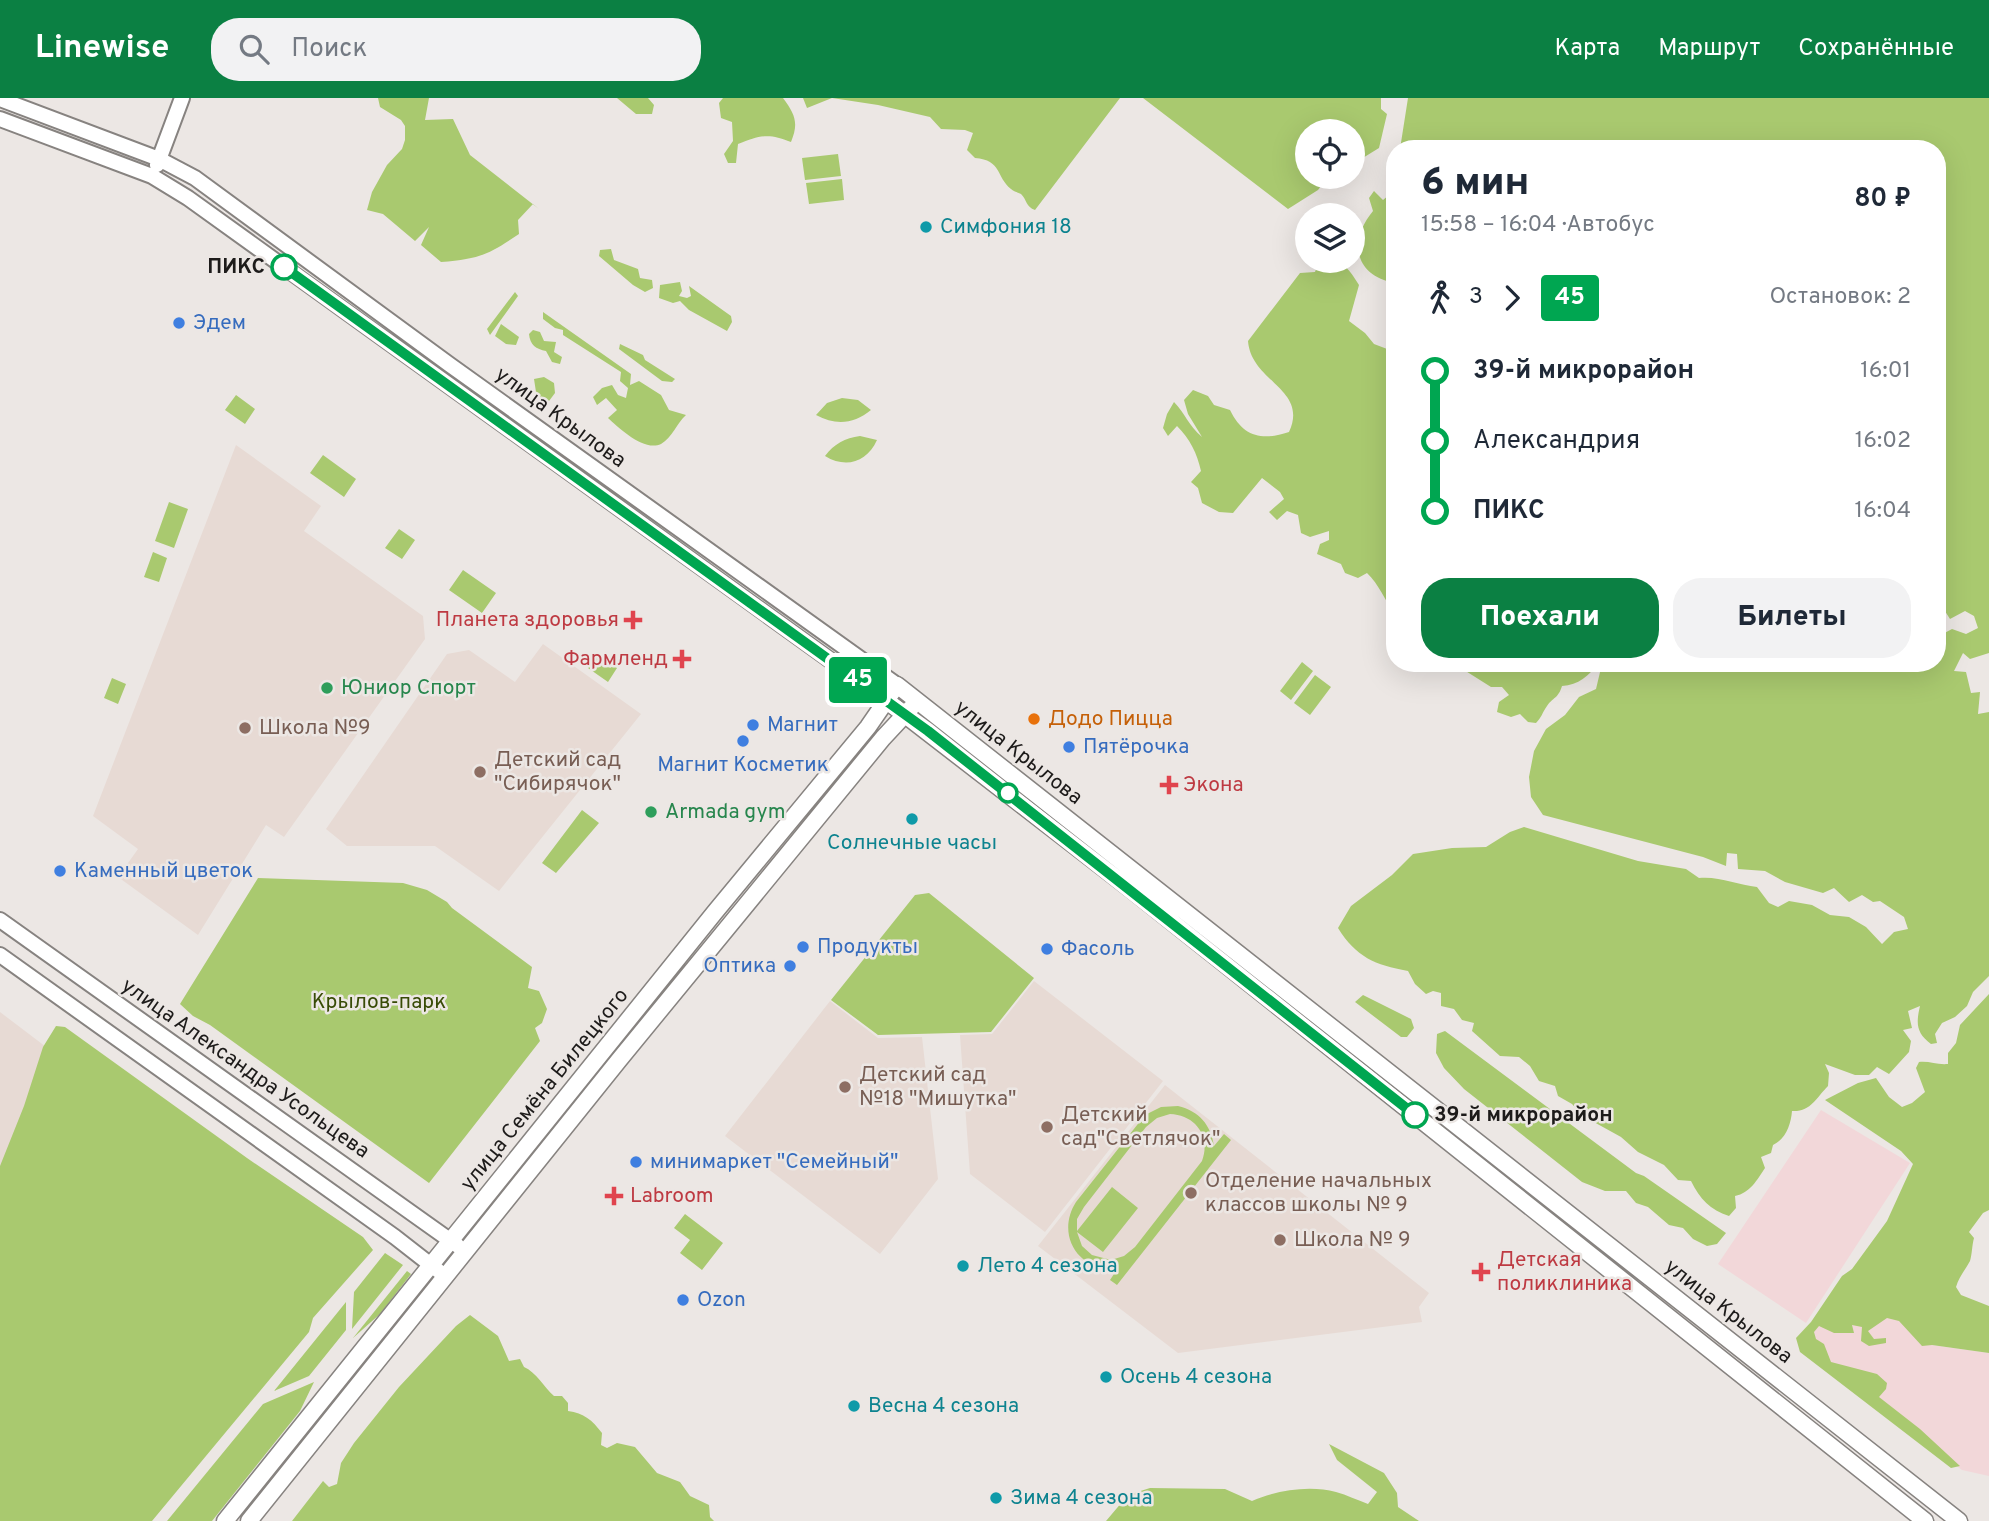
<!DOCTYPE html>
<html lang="ru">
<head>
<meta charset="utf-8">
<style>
	body { margin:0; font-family:Overpass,sans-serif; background:#f2f2f3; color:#1f2937; height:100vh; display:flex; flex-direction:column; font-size:26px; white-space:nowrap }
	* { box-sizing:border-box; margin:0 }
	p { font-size:23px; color:#747a83 }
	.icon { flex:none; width:38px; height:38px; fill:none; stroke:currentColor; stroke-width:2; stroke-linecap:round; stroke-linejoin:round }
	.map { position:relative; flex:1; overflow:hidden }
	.panel { position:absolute; left:1386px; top:42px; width:560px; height:532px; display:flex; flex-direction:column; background:#fff; border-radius:28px; box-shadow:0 7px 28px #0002 }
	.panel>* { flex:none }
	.badge { padding:0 14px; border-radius:5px; font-size:24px; line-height:46px }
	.fabs { position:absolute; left:1295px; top:21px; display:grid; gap:14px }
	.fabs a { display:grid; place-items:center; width:70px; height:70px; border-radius:50%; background:#fff; box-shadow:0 7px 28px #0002; font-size:35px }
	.map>.badge { position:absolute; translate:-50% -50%; box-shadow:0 0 0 4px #fff }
	.legs { display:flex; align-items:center; gap:10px; height:77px; padding:0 35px; font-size:23px }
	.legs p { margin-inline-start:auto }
	.head { display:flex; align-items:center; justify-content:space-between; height:119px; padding:0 35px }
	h1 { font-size:38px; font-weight:800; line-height:52px }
	.button { display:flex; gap:14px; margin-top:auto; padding:14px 35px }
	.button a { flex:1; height:80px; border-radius:28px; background:#0b8043; color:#fff; font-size:28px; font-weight:800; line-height:80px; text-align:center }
	.button a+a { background:#f2f2f3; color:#1f2937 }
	ul { padding:0 35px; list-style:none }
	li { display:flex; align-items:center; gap:24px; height:70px; font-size:26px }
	li i { display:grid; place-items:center; width:10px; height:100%; margin:0 9px; background:currentColor }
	li i::after { content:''; width:18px; height:18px; margin:-9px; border:5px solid; border-radius:50%; background:#fff }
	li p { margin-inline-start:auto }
	li:first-child i { background:linear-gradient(#0000 50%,currentColor 0) }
	li:last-child i { background:linear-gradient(currentColor 50%,#0000 0) }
	header { display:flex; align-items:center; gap:42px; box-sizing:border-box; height:98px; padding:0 35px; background:#0b8043; color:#fff }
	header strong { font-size:33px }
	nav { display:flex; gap:38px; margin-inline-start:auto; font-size:24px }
	.search { width:490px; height:63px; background:#f2f2f3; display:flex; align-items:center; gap:18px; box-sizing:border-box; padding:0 24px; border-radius:28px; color:#747a83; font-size:26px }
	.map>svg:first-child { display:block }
</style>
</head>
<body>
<header>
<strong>Linewise</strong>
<div class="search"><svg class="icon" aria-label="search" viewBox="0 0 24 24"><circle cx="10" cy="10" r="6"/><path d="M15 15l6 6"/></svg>Поиск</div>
<nav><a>Карта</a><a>Маршрут</a><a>Сохранённые</a></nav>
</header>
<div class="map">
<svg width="1989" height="1423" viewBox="0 0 1989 1423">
	<rect width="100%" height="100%" fill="#ece7e4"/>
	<path fill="#f2d7d9" d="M1821 1012 1910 1065 1806 1225 1718 1166Z
		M1852 1174 1932 1247 1989 1255V1378L1962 1372 1805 1256 1811 1230Z"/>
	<path fill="#e7dad4" d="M236 347 321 408 304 433 423 518 425 541 284 739 266 727 198 837 118 779 138 751 93 718Z
		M543 546 641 616 499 793 435 748H347L326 731 447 556 469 552 515 584Z
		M1034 883 1163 983 1045 1134 970 1076 960 937 992 936Z
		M830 903 878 940 922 939 938 1081 880 1156 725 1038Z
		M0 914 54 955 0 1075Z
		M1165 987 1429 1195 1419 1209 1422 1224 1178 1255 1038 1148Z"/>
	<path fill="#a9c96f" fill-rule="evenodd" d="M378 0H429L425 22 453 21 470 57 539 111 533 106 518 122 519 136C488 157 479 161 441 164L421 147 429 129 415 143 383 116 367 112 372 94 387 67 402 51 405 42V28L401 22 380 9Z
		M617 0H648L654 7 652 16H636Z
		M723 0H783C795 16 799 25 791 44 769 35 761 37 738 46L736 65H728L724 56 733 43 732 24 721 20 719 5Z
		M803 0H1120L1035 112C1026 109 1027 102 1021 96 1018 94 1014 94 1011 91 996 79 1002 62 975 60L967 52 973 35 965 32 941 31 930 19 878 7 832 0 807 10Z
		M1143 0H1381V11L1387 16 1379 50 1353 66V33H1307V79H1328L1318 92 1288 111Z
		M1408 0H1989V555L1970 561 1963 555 1954 573 1966 574 1971 595 1980 594 1978 616 1989 614V878L1973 894 1967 908 1955 919 1942 925 1935 936 1937 945 1931 946C1916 935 1916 925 1920 908L1908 913 1912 930 1903 932 1911 943 1909 954 1889 976 1877 969 1869 977H1855L1825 966 1829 975 1828 988C1816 1000 1811 1014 1792 1013 1791 1026 1786 1041 1773 1047L1771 1055 1761 1059 1765 1070C1757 1082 1750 1095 1735 1098L1736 1110 1729 1118C1710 1112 1700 1101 1691 1083L1678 1082 1664 1067 1638 1054 1621 1039 1583 1018 1572 1006 1558 998 1555 988 1539 983 1530 968 1519 959 1500 958 1472 933 1474 925 1462 922 1454 911 1441 908V895L1433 893 1426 896 1415 886 1408 873C1375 867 1356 859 1338 830L1351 808 1392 777 1413 756 1452 750 1486 749 1510 734 1524 729 1638 763 1686 771 1699 780C1719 778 1738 787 1757 789L1769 805 1778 809 1789 803 1812 807 1830 817 1849 819 1866 829 1882 846 1894 834 1908 831 1904 819 1880 803 1873 804 1862 797 1849 804 1834 790 1823 795 1785 784 1765 773 1738 771 1737 756 1727 755 1726 768 1703 759 1543 717 1531 699 1529 679 1534 653 1546 631 1565 617 1579 599 1596 591 1601 570 1606 565H1937V539L1952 531 1966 536 1978 530 1974 518 1965 513 1950 521 1943 510 1937 513V51H1400Z
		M838 56 841 78 805 82 802 60Z
		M1395 75V185C1353 177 1349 142 1373 113L1369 100 1374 93 1383 102 1389 97 1388 76Z
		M842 81 844 102 809 106 806 85Z
		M611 151 614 162 638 171 640 180 652 182 653 190 645 194 633 187 599 158 600 152Z
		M1319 163C1343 163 1346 166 1359 187L1349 223 1365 235 1374 246 1395 254V516C1385 503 1379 486 1367 475L1358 480 1345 475 1341 466 1317 456 1320 446 1329 442V433L1310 439 1301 435 1298 417 1287 413 1277 422 1269 414 1284 401 1280 394 1262 380 1233 415 1219 414 1202 405 1198 390 1191 384 1201 373C1197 355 1190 341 1177 328L1168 338 1163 330 1167 316 1174 304C1185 315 1188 327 1202 339L1188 316 1184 302 1193 292 1208 298 1214 307 1230 312C1243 339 1262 343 1289 334 1309 291 1251 284 1248 243L1300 175 1315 174Z
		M680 184 682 193 679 198 687 200 691 198 689 188 731 218 732 224 727 233 689 212 680 203 673 205 659 200 660 187Z
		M515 194 518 198 490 237 487 231Z
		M543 214 631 276 630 287 639 283 661 297 669 312 686 317C677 325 672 340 661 346 644 354 619 330 608 320L617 312 606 300 597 307 593 299 602 290 612 287 618 297 626 300 628 290 620 283 621 274 563 237V232L555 230 543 221Z
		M501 226 519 239 516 247 506 246 495 238Z
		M533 232 540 234 544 243 556 244 554 254 562 259 560 266 552 264 546 253C536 251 530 247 529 236Z
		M620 246 643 257 645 262 675 281 672 284 662 283 619 251Z
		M544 279 554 285 555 295 549 303 541 301 536 294 534 281Z
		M236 297 255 311 245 326 225 312Z
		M842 300 858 302 871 312C854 326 836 328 816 317L827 305Z
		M860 338 877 342C867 364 846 371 825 358 834 346 845 340 860 338Z
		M323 357 356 381 344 399 310 375Z
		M169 404 188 411 174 450 155 443Z
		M399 431 415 442 402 461 385 450Z
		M153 454 167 460 159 484 144 479Z
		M463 472 496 495 482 515 449 492Z
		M598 557 617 570 608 584 588 570Z
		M1302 564 1313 573 1291 602 1280 593Z
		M1453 565H1599C1588 578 1579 587 1562 588 1558 601 1553 599 1547 608 1542 615 1542 619 1536 625L1528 624 1520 616 1511 619 1497 614 1499 604 1509 597 1502 589H1491Z
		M1315 577 1331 589 1310 617 1294 605Z
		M112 580 126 586 118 606 104 600Z
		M582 712 599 725 556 775 542 765Z
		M258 780 403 785 427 792 447 804 452 810 532 869 528 890 539 893 547 911 542 925 535 930 540 943 429 1085 210 927 193 918 180 906Z
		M929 795 1034 880 991 934 878 937 831 902 915 797Z
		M1989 896V1112L1983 1115 1969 1134 1974 1140C1972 1147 1972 1157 1970 1163 1965 1172 1959 1179 1956 1189L1961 1197 1989 1208V1255L1932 1247 1922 1248 1899 1223 1887 1220 1868 1233 1874 1241 1886 1240V1245L1869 1248 1861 1243 1862 1229 1852 1227 1854 1235H1834L1819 1228 1814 1234 1816 1241 1824 1246 1831 1264 1877 1276 1887 1285 1886 1291 1879 1299 1920 1331 1960 1368 1951 1370 1800 1254 1796 1240 1811 1224 1842 1178 1852 1171 1887 1123 1913 1066 1901 1053 1825 1002 1858 985 1876 980 1889 999 1902 1009 1912 1005 1925 994 1916 970 1919 964C1930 963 1937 967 1948 966V955L1956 945 1960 927Z
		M1363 897 1411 921 1414 930 1407 939H1401L1355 904Z
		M56 928 65 929 247 1060 363 1139 373 1152 313 1220 309 1234 152 1423H0V1068L24 1008 43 949Z
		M1445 933 1636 1075 1644 1078 1726 1135 1717 1146 1707 1148 1693 1141 1683 1130 1669 1127 1648 1109 1636 1105 1626 1093H1605L1582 1084 1464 991 1444 970 1436 955 1437 936Z
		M1178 1008C1199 1013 1211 1027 1214 1048L1224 1036 1231 1042 1117 1187 1110 1182 1118 1170C1079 1175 1055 1137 1076 1104L1145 1017 1161 1009ZM1170 1016C1196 1017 1211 1039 1202 1063L1135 1149 1124 1158 1111 1162 1092 1157 1082 1148 1077 1134 1103 1154 1138 1110 1112 1089 1077 1133V1121L1084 1109 1146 1029 1157 1020Z
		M685 1116 723 1145 702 1172 680 1155 690 1142 674 1130Z
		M385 1155 403 1167 352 1231 354 1194Z
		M407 1173 411 1176 380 1216 353 1240Z
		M346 1204V1232L309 1278 274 1293Z
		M470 1217 498 1238 509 1263 520 1261 524 1269C536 1274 544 1289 554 1298H562L568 1305V1313C584 1315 592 1322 602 1335L601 1347 607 1350 617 1345 635 1349 657 1375 680 1384 690 1398 709 1407 710 1419 714 1423H292L323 1383 329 1389 337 1386 341 1365 354 1345 399 1289 456 1228Z
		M314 1284 300 1313 212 1423H167L263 1306Z
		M1329 1346 1384 1375 1397 1395 1398 1409 1419 1423H1106L1128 1397 1150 1390 1225 1391 1252 1403C1277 1392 1310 1387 1336 1394 1347 1397 1357 1402 1368 1406L1377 1394 1337 1362Z"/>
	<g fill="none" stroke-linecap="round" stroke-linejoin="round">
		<defs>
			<path id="secondary" d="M0 1 159 61 195 80 450 267 897 587
				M0 21 152 78 188 100 887 603
				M157 67 182 0
				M0 822 458 1148
				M0 857 395 1139 445 1178"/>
			<path id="primary" d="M887 603 1132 792 1925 1423
				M225 1423 715 814 868 629 897 587 1959 1423
				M249 1423 619 962 883 640 911 610"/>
		</defs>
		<use href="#secondary" stroke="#878380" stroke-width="18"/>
		<use href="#primary" stroke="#878380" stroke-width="19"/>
		<use href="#secondary" stroke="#fff" stroke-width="14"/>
		<use href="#primary" stroke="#fff" stroke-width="16"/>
	</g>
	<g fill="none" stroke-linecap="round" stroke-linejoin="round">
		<defs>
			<path id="line-1" d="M284 169 928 633 1415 1017"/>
		</defs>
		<use href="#line-1" stroke="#fff" stroke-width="16"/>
		<use href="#line-1" stroke="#00a651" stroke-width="10"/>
	</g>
	<g fill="#0f9aa8" stroke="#ece7e4" stroke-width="2.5">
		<circle cx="926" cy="129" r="7"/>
		<circle cx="912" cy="721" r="7"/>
		<circle cx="963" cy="1168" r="7"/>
		<circle cx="1106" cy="1279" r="7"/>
		<circle cx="854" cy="1308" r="7"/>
		<circle cx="996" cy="1400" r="7"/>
	</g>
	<g fill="#fff" stroke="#00a651" stroke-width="3.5">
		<circle cx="284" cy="169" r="12"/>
		<circle cx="1008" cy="695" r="9"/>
		<circle cx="1415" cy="1017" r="12"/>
	</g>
	<g fill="#3f7fe0" stroke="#ece7e4" stroke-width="2.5">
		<circle cx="179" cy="225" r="7"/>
		<circle cx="753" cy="627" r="7"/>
		<circle cx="743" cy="643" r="7"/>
		<circle cx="1069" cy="649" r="7"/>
		<circle cx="60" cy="773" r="7"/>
		<circle cx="803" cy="849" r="7"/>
		<circle cx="1047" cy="851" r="7"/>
		<circle cx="790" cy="868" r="7"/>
		<circle cx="636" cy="1064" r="7"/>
		<circle cx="683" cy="1202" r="7"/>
	</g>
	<g fill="#e0444e" stroke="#ece7e4" stroke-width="2.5">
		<path d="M629.5 511.5h7v7h7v7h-7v7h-7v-7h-7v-7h7z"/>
		<path d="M678.5 550.5h7v7h7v7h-7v7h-7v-7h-7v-7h7z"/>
		<path d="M1165.5 676.5h7v7h7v7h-7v7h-7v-7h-7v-7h7z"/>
		<path d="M610.5 1087.5h7v7h7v7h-7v7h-7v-7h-7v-7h7z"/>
		<path d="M1477.5 1163.5h7v7h7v7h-7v7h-7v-7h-7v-7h7z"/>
	</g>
	<g fill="#2e9e5b" stroke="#ece7e4" stroke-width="2.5">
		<circle cx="327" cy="590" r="7"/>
		<circle cx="651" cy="714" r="7"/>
	</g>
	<circle fill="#e8710a" stroke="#ece7e4" stroke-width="2.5" cx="1034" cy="621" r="7"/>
	<g fill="#8d6e63" stroke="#ece7e4" stroke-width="2.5">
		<circle cx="245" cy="630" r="7"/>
		<circle cx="480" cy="674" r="7"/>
		<circle cx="845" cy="989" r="7"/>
		<circle cx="1047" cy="1029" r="7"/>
		<circle cx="1191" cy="1095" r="7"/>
		<circle cx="1280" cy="1142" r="7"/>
	</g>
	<g text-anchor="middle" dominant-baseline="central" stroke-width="5" stroke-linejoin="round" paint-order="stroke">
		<g font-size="21" fill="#0d838f" stroke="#ece7e4" text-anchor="start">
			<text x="940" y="129">Симфония 18</text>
			<text x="912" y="745" text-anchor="middle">Солнечные часы</text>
			<text x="977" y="1168">Лето 4 сезона</text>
			<text x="1120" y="1279">Осень 4 сезона</text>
			<text x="868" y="1308">Весна 4 сезона</text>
			<text x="1010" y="1400">Зима 4 сезона</text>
		</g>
		<g font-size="21" font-weight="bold" fill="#1d1b1a" stroke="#ece7e4" text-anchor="end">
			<text x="265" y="169">ПИКС</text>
			<text x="1434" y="1017" text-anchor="start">39-й микрорайон</text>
		</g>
		<g font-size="21" fill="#366cbe" stroke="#ece7e4" text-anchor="start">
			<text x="193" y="225">Эдем</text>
			<text x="767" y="627">Магнит</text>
			<text x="1083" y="649">Пятёрочка</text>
			<text x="743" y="667" text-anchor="middle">Магнит Косметик</text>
			<text x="74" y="773">Каменный цветок</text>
			<text x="817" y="849">Продукты</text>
			<text x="1061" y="851">Фасоль</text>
			<text x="776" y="868" text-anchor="end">Оптика</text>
			<text x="650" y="1064">минимаркет "Семейный"</text>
			<text x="697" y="1202">Ozon</text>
		</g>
		<g font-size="21" fill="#1d1b1a" stroke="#ece7e4">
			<text transform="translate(560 320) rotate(36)">улица Крылова</text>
			<text transform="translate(1018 655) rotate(38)">улица Крылова</text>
			<text transform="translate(245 971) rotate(35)">улица Александра Усольцева</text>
			<text transform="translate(545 992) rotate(-51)">улица Семёна Билецкого</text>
			<text transform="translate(1728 1214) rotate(38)">улица Крылова</text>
		</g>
		<g font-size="21" fill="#be3a42" stroke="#ece7e4" text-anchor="start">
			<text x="619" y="522" text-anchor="end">Планета здоровья</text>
			<text x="668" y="561" text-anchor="end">Фармленд</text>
			<text x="1183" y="687">Экона</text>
			<text x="630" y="1098">Labroom</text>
			<text x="1497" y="1162">Детская<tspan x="1497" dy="24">поликлиника</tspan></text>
		</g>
		<g font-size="21" fill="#27864d" stroke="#ece7e4" text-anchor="start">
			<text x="341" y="590">Юниор Спорт</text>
			<text x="665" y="714">Armada gym</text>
		</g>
		<g font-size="21" fill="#c56008" stroke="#ece7e4" text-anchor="start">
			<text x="1048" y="621">Додо Пицца</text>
		</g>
		<g font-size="21" fill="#785e54" stroke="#ece7e4" text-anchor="start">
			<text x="259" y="630">Школа №9</text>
			<text x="494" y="662">Детский сад<tspan x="494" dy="24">"Сибирячок"</tspan></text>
			<text x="859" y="977">Детский сад<tspan x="859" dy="24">№18 "Мишутка"</tspan></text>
			<text x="1061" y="1017">Детский<tspan x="1061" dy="24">сад"Светлячок"</tspan></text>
			<text x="1205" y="1083">Отделение начальных<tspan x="1205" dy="24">классов школы № 9</tspan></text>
			<text x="1294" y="1142">Школа № 9</text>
		</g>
		<g font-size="21" fill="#384b06" stroke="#ece7e4">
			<text x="379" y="904">Крылов-парк</text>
		</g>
	</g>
</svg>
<div class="fabs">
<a><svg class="icon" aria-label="locate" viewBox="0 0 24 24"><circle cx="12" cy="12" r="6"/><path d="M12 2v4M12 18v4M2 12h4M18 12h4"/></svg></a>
<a><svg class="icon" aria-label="layers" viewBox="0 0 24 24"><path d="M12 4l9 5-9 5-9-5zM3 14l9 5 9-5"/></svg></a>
</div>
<b class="badge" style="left:858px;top:582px;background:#00a651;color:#fff">45</b>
<section class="panel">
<div class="head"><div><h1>6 мин</h1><p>15:58 – 16:04 · Автобус</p></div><b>80 ₽</b></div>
<div class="legs"><svg class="icon" aria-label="walk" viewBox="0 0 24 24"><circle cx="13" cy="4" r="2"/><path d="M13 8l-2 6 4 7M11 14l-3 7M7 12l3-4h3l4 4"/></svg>3<svg class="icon" aria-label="forward" viewBox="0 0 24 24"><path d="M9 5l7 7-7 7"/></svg><b class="badge" style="background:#00a651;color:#fff">45</b><p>Остановок: 2</p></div>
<ul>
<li><i style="color:#00a651"></i><b>39-й микрорайон</b><p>16:01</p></li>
<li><i style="color:#00a651"></i><span>Александрия</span><p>16:02</p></li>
<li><i style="color:#00a651"></i><b>ПИКС</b><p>16:04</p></li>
</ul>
<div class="button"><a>Поехали</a><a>Билеты</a></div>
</section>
</div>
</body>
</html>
